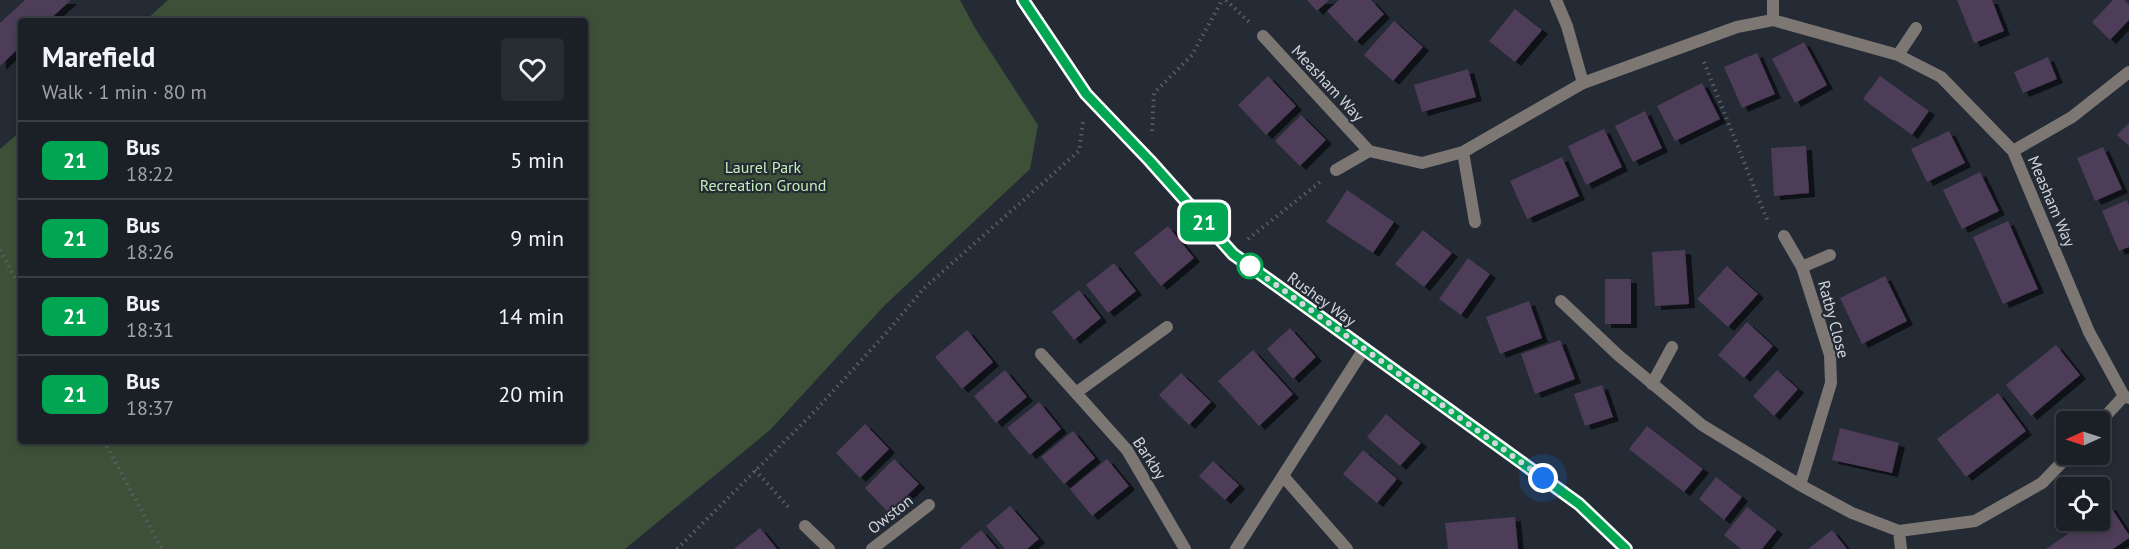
<!DOCTYPE html>
<html lang="en">
<head>
<meta charset="utf-8">
<style>
	body { margin:0; font-family:"PT Sans",sans-serif; background:#282d33; color:#f1f3f6; height:100vh; display:flex; flex-direction:column; font-size:22px; white-space:nowrap }
	* { box-sizing:border-box; margin:0 }
	p { font-size:20px; color:#a0a3a7 }
	.icon { flex:none; width:33px; height:33px; fill:none; stroke:currentColor; stroke-width:2; stroke-linecap:round; stroke-linejoin:round }
	.map { position:relative; flex:1; overflow:hidden }
	.side { position:absolute; left:18px; top:18px; width:570px; height:426px; display:flex; flex-direction:column; background:#1b2027; border-radius:6px; box-shadow:0 3px 9px #0003,0 0 0 2px #393e44 }
	.side>* { flex:none }
	.badge { padding:0 12px; border-radius:9px; font-size:21px; line-height:39px }
	.needle { width:39px; rotate:267deg }
	.tools { position:absolute; left:2056px; top:411px; display:grid; gap:12px }
	.tools a { display:grid; place-items:center; width:54px; height:54px; border-radius:6px; background:#1b2027; box-shadow:0 3px 9px #0003,0 0 0 2px #393e44; font-size:30px }
	.you { position:absolute; width:30px; height:30px; margin:-15px; border:4px solid #fff; border-radius:50%; background:#1a73e8; box-shadow:0 0 0 9px #1a73e833 }
	.map>.badge { position:absolute; translate:-50% -50%; box-shadow:0 0 0 3px #fff }
	.round { display:grid; place-items:center; flex:none; width:63px; height:63px; border-radius:6px; background:#282d33 }
	.summary { display:flex; align-items:center; justify-content:space-between; height:102px; padding:0 24px }
	h1 { font-size:28px; font-weight:700; line-height:45px }
	ul { padding:0; list-style:none }
	li { display:flex; align-items:center; gap:18px; height:78px; padding:0 24px; border-top:2px solid #393e44 }
	li div { flex:1 }
	li b { display:block; font-size:22px }
	li em { font-style:normal }
	li .badge { min-width:66px; font-weight:700; text-align:center }
	.map>svg:first-child { display:block }
</style>
</head>
<body>
<div class="map">
<svg width="2129" height="549" viewBox="0 0 2129 549">
	<defs>
		<filter id="shadow"><feDropShadow dx="6" dy="4" stdDeviation="0" flood-color="#0009"/></filter>
	</defs>
	<rect width="100%" height="100%" fill="#242b34"/>
	<path fill="#3e5138" d="M168 0H960L975 28 1038 125 1030 169 884 306 770 430 625 549H0V149L21 131V441H585V21H145Z"/>
	<path fill="#4e3c59" filter="url(#shadow)" d="M25 0H71L48 21H21V46L0 66V23Z
		M1307 0H1329L1317 11Z
		M1339 0H1371L1384 14 1356 42 1327 11Z
		M1957 0H1992L2004 31 1974 43Z
		M2113 0H2124L2129 5V20L2110 40 2092 22Z
		M1515 9 1542 30 1515 62 1489 41Z
		M1394 21 1423 47 1393 81 1364 55Z
		M1804 42 1827 85 1795 103 1772 59Z
		M1757 53 1775 94 1742 108 1724 67Z
		M2048 57 2057 79 2023 93 2014 72Z
		M1468 69 1476 97 1422 112 1414 85Z
		M1268 76 1296 106 1266 135 1238 105Z
		M1880 76 1929 111 1912 135 1863 99Z
		M1702 83 1720 119 1675 141 1657 106Z
		M1645 111 1662 148 1633 162 1615 126Z
		M1301 115 1326 140 1300 166 1275 141Z
		M2129 123V146L2117 135Z
		M1604 129 1622 167 1586 185 1568 146Z
		M1949 131 1965 163 1927 182 1911 149Z
		M1806 146 1809 193 1774 196 1771 148Z
		M2103 147 2122 189 2095 201 2077 158Z
		M1562 157 1579 196 1527 219 1510 181Z
		M1980 172 1999 211 1962 229 1943 190Z
		M1347 190 1394 222 1373 253 1326 222Z
		M2127 200 2129 205V247L2119 251 2102 211Z
		M2008 221 2038 289 2003 304 1973 237Z
		M1168 226 1194 258 1161 286 1134 253Z
		M1423 230 1452 253 1424 287 1395 264Z
		M1685 250 1689 304 1655 306 1652 252Z
		M1468 258 1490 274 1461 315 1439 299Z
		M1114 263 1136 291 1108 313 1086 285Z
		M1727 266 1758 294 1728 327 1697 299Z
		M1885 276 1907 321 1862 344 1840 298Z
		M1605 279H1631V324H1605Z
		M1079 290 1101 318 1074 340 1052 312Z
		M1529 301 1542 338 1500 354 1486 317Z
		M1747 322 1773 346 1744 378 1718 355Z
		M1290 328 1316 357 1293 379 1267 349Z
		M967 330 993 362 962 389 935 357Z
		M1560 340 1575 379 1535 394 1521 354Z
		M2056 345 2080 375 2031 416 2006 385Z
		M1253 350 1293 394 1259 426 1218 381Z
		M1005 370 1027 397 996 423 974 396Z
		M1777 370 1798 389 1774 416 1753 396Z
		M1181 373 1211 402 1189 425 1159 395Z
		M1602 385 1613 417 1585 426 1574 394Z
		M1998 393 2026 431 1966 477 1937 439Z
		M1039 402 1061 429 1030 455 1007 428Z
		M1386 414 1421 443 1400 466 1367 437Z
		M865 424 889 449 860 478 836 453Z
		M1647 426 1703 469 1684 492 1629 449Z
		M1840 428 1899 443 1892 473 1832 460Z
		M1073 431 1095 458 1064 484 1041 457Z
		M1363 450 1397 479 1377 503 1343 474Z
		M894 459 919 484 889 513 865 488Z
		M1107 459 1129 486 1092 516 1070 489Z
		M1213 461 1239 485 1225 500 1199 476Z
		M1716 477 1742 497 1724 520 1699 499Z
		M1010 506 1039 539 1027 549H1005L986 526Z
		M2110 506 2129 535V538L2113 549H2046L2088 520H2100V513Z
		M1747 507 1777 530 1762 549H1741L1724 535Z
		M1515 517 1518 549H1448L1445 523Z
		M760 528 777 549H734Z
		M981 530 997 549H959Z
		M1832 530 1847 549H1808Z"/>
	<g fill="none" stroke-linecap="round" stroke-linejoin="round">
		<path stroke="#595f67" stroke-width="4" stroke-dasharray="1.5 4.5" stroke-linecap="butt" d="M1226 0 1249 22
			M1704 62 1768 222
			M1152 131 1154 93 1192 55 1222 0
			M1248 239 1320 182
			M0 250 21 289
			M104 441 162 549
			M755 470 791 510
			M677 549 814 412 888 331 924 288 1079 151 1083 122"/>
		<path stroke="#7d7774" stroke-width="12" d="M1556 0 1567 26 1583 83
			M1773 0V20
			M1263 36 1369 151 1422 163 1463 152 1583 83 1737 27 1773 20 1898 55 1941 77 2013 151 2089 332 2124 396 2129 398
			M1898 55 1916 28
			M2013 151 2072 117 2129 72
			M1463 152 1475 222
			M1336 170 1369 151
			M1784 236 1802 267 1830 355 1831 383 1800 485
			M1802 267 1830 255
			M1561 301 1618 355 1702 425 1800 485 1852 513 1899 531 1975 521 2042 483 2070 454
			M1041 354 1127 450 1185 549
			M1652 384 1672 347
			M1077 392 1167 327
			M2100 422 2124 396
			M1283 476 1347 549
			M805 526 829 549
			M1899 531 1901 549
			M872 549 929 505
			M1236 549 1364 349"/>
		<path stroke="#aba39d" stroke-width="12" d="M1023 0 1086 94 1151 161 1233 254 1579 504 1626 549"/>
	</g>
	<g fill="none" stroke-linecap="round" stroke-linejoin="round">
		<defs>
			<path id="line" d="M1023 0 1086 94 1150 161 1233 254 1579 504 1626 549"/>
		</defs>
		<use href="#line" stroke="#fff" stroke-width="14"/>
		<use href="#line" stroke="#00a651" stroke-width="9"/>
		<path stroke="#d2d7dd" stroke-width="6" stroke-dasharray="0 10.8" d="M1250 266 1543 478"/>
	</g>
	<circle fill="#fff" stroke="#00a651" stroke-width="3" cx="1250" cy="266" r="12"/>
	<g text-anchor="middle" dominant-baseline="central" stroke-width="4.5" stroke-linejoin="round" paint-order="stroke">
		<g font-size="16" fill="#d2d7dd" stroke="#242b34">
			<text transform="translate(1328 83) rotate(47)">Measham Way</text>
			<text transform="translate(2052 201) rotate(67)">Measham Way</text>
			<text transform="translate(1322 299) rotate(36)">Rushey Way</text>
			<text transform="translate(1834 319) rotate(75)">Ratby Close</text>
			<text transform="translate(1150 458) rotate(57)">Barkby</text>
			<text transform="translate(890 514) rotate(-38)">Owston</text>
		</g>
		<g font-size="16" fill="#c6eeb9" stroke="#242b34">
			<text x="763" y="167">Laurel Park<tspan x="763" dy="18">Recreation Ground</tspan></text>
		</g>
	</g>
</svg>
<div class="tools">
<a><svg class="needle" viewBox="-14 -14 28 28"><path d="M0-13l5 13h-10z" fill="#e53935"/><path d="M0 13l5-13h-10z" fill="#a0a3a7"/></svg></a>
<a><svg class="icon" aria-label="locate" viewBox="0 0 24 24"><circle cx="12" cy="12" r="6"/><path d="M12 2v4M12 18v4M2 12h4M18 12h4"/></svg></a>
</div>
<div class="you" style="left:1543px;top:478px"></div>
<b class="badge" style="left:1204px;top:222px;background:#00a651;color:#fff">21</b>
<section class="side">
<div class="summary"><div><h1>Marefield</h1><p>Walk · 1 min · 80 m</p></div><a class="round"><svg class="icon" aria-label="heart" viewBox="0 0 24 24"><path d="M12 20l-8-8c-3-5 5-10 8-4 3-6 11-1 8 4z"/></svg></a></div>
<ul>
<li><span class="badge" style="background:#00a651;color:#fff">21</span><div><b>Bus</b><p>18:22</p></div><em>5 min</em></li>
<li><span class="badge" style="background:#00a651;color:#fff">21</span><div><b>Bus</b><p>18:26</p></div><em>9 min</em></li>
<li><span class="badge" style="background:#00a651;color:#fff">21</span><div><b>Bus</b><p>18:31</p></div><em>14 min</em></li>
<li><span class="badge" style="background:#00a651;color:#fff">21</span><div><b>Bus</b><p>18:37</p></div><em>20 min</em></li>
</ul>
</section>
</div>
</body>
</html>
